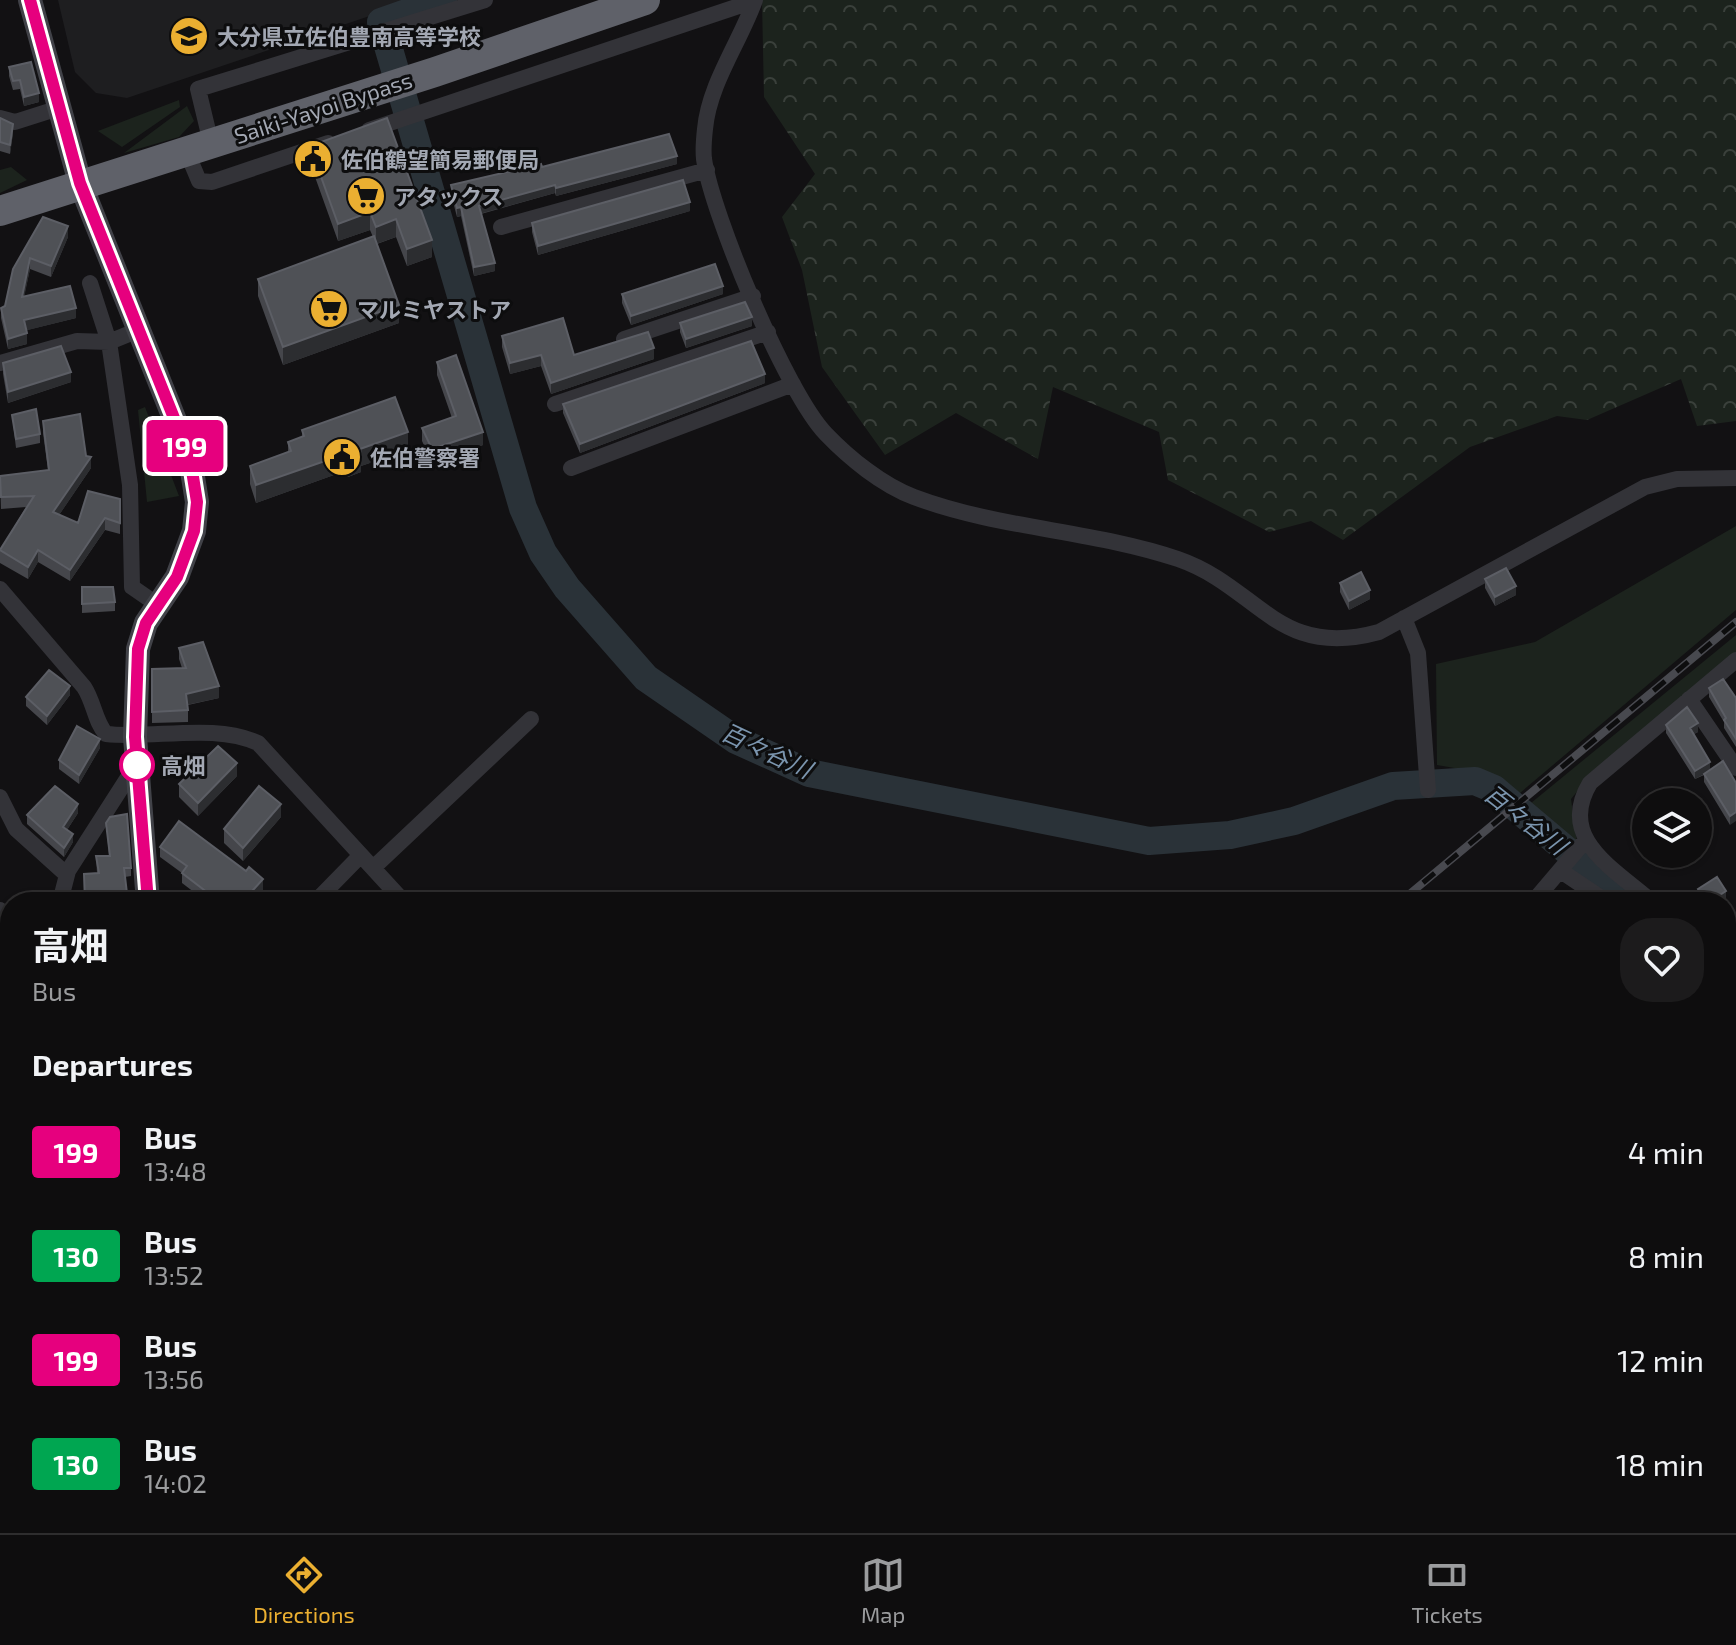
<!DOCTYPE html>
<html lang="en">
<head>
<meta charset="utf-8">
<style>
	body { margin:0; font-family:"Exo 2","Noto Sans JP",sans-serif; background:#1c1b1c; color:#f1f3f6; height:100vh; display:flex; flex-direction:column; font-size:30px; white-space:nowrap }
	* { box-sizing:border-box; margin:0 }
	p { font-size:26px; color:#9b9c9e }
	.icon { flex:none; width:44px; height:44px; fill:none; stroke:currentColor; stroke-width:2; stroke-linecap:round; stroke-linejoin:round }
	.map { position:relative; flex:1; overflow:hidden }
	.details { position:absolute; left:0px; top:892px; width:1736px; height:642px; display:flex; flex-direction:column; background:#0e0d0e; border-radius:32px 32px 0 0; box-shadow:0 2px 6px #0004,0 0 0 2px #2e2d2e }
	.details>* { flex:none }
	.badge { padding:0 16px; border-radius:6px; font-size:28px; line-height:52px }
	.controls { position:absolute; left:1632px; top:788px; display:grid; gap:16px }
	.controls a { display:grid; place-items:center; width:80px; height:80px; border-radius:50%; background:#0e0d0e; box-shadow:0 2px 6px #0004,0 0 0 2px #2e2d2e; font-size:40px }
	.map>.badge { position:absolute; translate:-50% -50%; box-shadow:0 0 0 4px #fff }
	h2 { padding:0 32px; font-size:30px; line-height:72px }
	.round { display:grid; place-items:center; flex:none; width:84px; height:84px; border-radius:32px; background:#1c1b1c }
	.overview { display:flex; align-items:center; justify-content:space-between; height:136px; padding:0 32px }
	h1 { font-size:38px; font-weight:700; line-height:60px }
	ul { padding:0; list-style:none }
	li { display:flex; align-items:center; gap:24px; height:104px; padding:0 32px }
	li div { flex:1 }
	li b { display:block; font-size:30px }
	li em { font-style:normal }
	li .badge { min-width:88px; font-weight:700; text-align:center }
	.tabs { display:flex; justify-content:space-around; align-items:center; height:112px; border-top:2px solid #2e2d2e; background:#0e0d0e; font-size:22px; color:#9b9c9e }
	.tabs a { display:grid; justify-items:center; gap:4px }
	.tabs .current { color:#ebaf31 }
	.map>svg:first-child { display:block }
</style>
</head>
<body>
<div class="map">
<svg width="1736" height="1533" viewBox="0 0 1736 1533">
	<defs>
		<pattern id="forest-crowns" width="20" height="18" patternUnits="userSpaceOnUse" patternTransform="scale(2)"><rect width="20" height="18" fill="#1c231d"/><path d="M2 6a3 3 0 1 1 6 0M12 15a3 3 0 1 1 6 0" fill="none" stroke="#3a403b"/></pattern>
	</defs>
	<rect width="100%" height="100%" fill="#121113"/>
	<path fill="#1e1e20" d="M58 0H417L127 98 96 93 75 72Z"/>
	<path fill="#1c231d" d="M179 100 180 107 122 147 98 131Z
		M187 106 194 121 179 137 124 153Z
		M11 167 27 180 0 193V170Z
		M145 407 179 496 147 502 138 410Z
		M1736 526V610L1520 793 1489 774 1437 765 1436 664 1535 642Z
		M1736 635V654L1590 776 1571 799 1577 842 1552 829 1531 803Z
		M540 1524H613L620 1531 629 1524H646L635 1533H530Z"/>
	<path fill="url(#forest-crowns)" d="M762 0H1736V421L1697 426 1681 379 1587 420 1557 416 1470 447 1343 540 1311 521 1269 532 1168 480 1159 432 1053 387 1038 459 956 413 885 455 822 367 802 270 782 217 815 174 764 97Z
		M0 1023 10 1028V1061L0 1074Z
		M0 1087 10 1098V1306L0 1303Z"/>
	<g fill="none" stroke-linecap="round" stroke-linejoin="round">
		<path stroke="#2a3238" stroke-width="28" d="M443 0 381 22 523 508 543 553 567 588 646 678 736 740 809 773 1149 841 1230 835 1294 821 1393 786 1475 781 1494 789 1628 902
			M1726 994 1736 1004"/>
		<path stroke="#333338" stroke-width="16" d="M755 0C740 42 709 84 705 129 704 138 703 150 704 159 712 215 787 394 826 434 849 458 882 485 914 497 999 529 1092 530 1178 559 1259 587 1277 660 1379 632L1645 487 1677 479 1736 478
			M0 118 15 122 59 108
			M369 130 754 1
			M211 143 198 89 485 0
			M186 150 199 181 212 182 328 143
			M501 227 707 170
			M136 331 109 342 130 485 132 587 158 605
			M624 339 753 296
			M0 363 77 341 109 342 90 283
			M555 404 768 332
			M571 468 793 384
			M0 589 84 687C94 702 95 722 106 734 155 739 214 723 258 743L404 902
			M1404 618 1418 653 1428 790
			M1689 699 1736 768
			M0 797 16 829 67 875
			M373 868 531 719
			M1561 871 1607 902
			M60 902 68 871 136 765
			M315 902 361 855
			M1533 902 1584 842
			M1652 902C1615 869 1556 839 1590 783L1736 660
			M0 910 10 917
			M1726 926 1736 920
			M1726 970 1736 980
			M1726 1013 1736 1024
			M1726 1088 1736 1080
			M1726 1244 1736 1255
			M1726 1321 1736 1313
			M0 1473 10 1479
			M41 1524 43 1533
			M240 1524 251 1533
			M505 1524 515 1533
			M823 1524 832 1533
			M986 1524 994 1533
			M731 1529 734 1533
			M256 1533 265 1524
			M523 1533 532 1524
			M966 1533 976 1524
			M1157 1533 1168 1524
			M1444 1533 1454 1524"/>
		<path stroke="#414248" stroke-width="24" d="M30 0 80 183 190 458 197 502 194 531 177 577 146 623 138 649 135 737 148 902
			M173 1533 177 1524"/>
		<path stroke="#5f6169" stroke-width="30" d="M0 211 435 72 645 0"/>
		<defs>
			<path id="rail" d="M1400 902 1736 622
				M642 1533 652 1524"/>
		</defs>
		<use href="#rail" stroke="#48494f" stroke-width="8"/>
		<use href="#rail" stroke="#0d0d0e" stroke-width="5" stroke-dasharray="15" stroke-linecap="butt"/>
	</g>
	<path fill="#45464b" d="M9 67 39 102 24 106 20 89 13 90 9 76Z
		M0 118 13 133 10 154 0 151Z
		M387 118 432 257 407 266 396 237 377 244 399 323 283 365 258 296V279L373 237 370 230 338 241 310 163V146Z
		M677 164 556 196 555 193 481 214 495 271 474 276 461 216 457 217 451 194V185L542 167Z
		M690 211 538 255 532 232V223Z
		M43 217 68 237 51 277 30 269 24 296 76 318 27 330V344L8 349 1 318V308L5 306Z
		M622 294H723L631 325 622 303Z
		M680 323 752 326 686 348 680 332Z
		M502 336 574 355 654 359 551 394 541 366 510 374 502 347Z
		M437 362 483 445 432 462 422 441V428L452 418 437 375Z
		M3 363 71 382 8 403 3 374Z
		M765 383 580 453 563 413V404Z
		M12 415 40 434V443L16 448Z
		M43 421 86 456 91 468 59 515 78 523 120 499V534L105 530 70 581 38 562 28 579 0 563V550L26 507 1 509 0 476 48 470 43 433Z
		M302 430 408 450 361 466V472L348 477 345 471 256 503 250 484V466L288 453V442L302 437Z
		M1485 579 1516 595 1495 606 1485 588Z
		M1340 583 1370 599 1349 610 1340 592Z
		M82 587 115 602V611L82 613Z
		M179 648 219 698 188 705V722L152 723V669L182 668 179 659Z
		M1709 688 1736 698V747L1724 728V722L1709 697Z
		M70 695 47 725 26 706V697Z
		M1666 725 1698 732 1694 734 1710 770 1736 783 1730 825 1704 782V775L1695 779 1666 733Z
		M100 748 79 784 59 769V760Z
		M237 776 198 816 179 797V784Z
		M78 813 67 830 73 842 64 857 27 824V815Z
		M281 817 243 861 224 843V829Z
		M106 823 131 868V876L125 877 97 873 96 856H109Z
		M160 847 263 889 258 895 203 899 182 883V873L160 857Z
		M1698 889 1726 900 1723 902H1700L1698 898Z
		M1736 927V959L1733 961 1726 950V933Z
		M0 1380 10 1382V1450L0 1433Z
		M1736 1383V1533H1733L1726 1524V1389Z
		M76 1524H147V1528L142 1533H90L77 1528Z
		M190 1524H211L206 1533H193L190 1531Z
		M1180 1524H1224L1232 1533H1188Z
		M1604 1524H1719L1705 1533H1610Z"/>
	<path fill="#2c2d30" d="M39 93V102L24 106V97Z
		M13 124V133L10 154V145Z
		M677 156V164L556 196V188Z
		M555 185V193L479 214V206Z
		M690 202V211L538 255V246Z
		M461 207V216L457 217V208Z
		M370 212V230L338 241V224Z
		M396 219V237L376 244V227Z
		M68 226V237L51 277V266Z
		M432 240V257L407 266V249Z
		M30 258V269L22 308V297Z
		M495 263V271L474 276V267Z
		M723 286V294L631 325V316Z
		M399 305V323L283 365V347Z
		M76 308V318L24 331V320Z
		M752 317V326L686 348V339Z
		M27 333V344L8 349V339Z
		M654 348V359L551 394V383Z
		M541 355V366L510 374V363Z
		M71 372V382L8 403V392Z
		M765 374V383L580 453V444Z
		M408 432V450L361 466V472L348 477V460L360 449Z
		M483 432V445L432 462V449Z
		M345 454V471L256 503V485Z
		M91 457V468L53 524V512Z
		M105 518V530L70 581V570Z
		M38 550V562L28 579V567Z
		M1516 586V595L1495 606V597Z
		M1370 590V599L1349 610V601Z
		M70 686V695L47 725V716Z
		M219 686V698L186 705V694Z
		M1698 723V732L1690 736V728Z
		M100 739V748L79 784V775Z
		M1710 762V771L1695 779V771Z
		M237 763V776L198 816V803Z
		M78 804V813L63 836V827Z
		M281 804V817L243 861V848Z
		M1736 812V821L1730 825V816Z
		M73 834V842L64 857V848Z
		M263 879V889L253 900V890Z
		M1726 891V900L1723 902H1709Z
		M1736 950V959L1733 961V952Z
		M1736 1275V1284L1726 1293V1284Z
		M21 1524H26L21 1533H16Z
		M143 1524H147V1528L142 1533H135Z
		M207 1524H211L206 1533H204Z
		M307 1524H315L307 1533H298Z
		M1693 1524H1719L1705 1533H1679Z"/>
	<path fill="#4f5156" stroke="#5c5e65" stroke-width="2" d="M31 62 39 93 24 97 20 80 13 81 9 67Z
		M0 118 13 124 10 145 0 142Z
		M387 118 432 240 407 249 396 219 376 227 370 212 338 224 310 146Z
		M669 134 677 156 556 188 555 185 479 206 495 263 474 267 461 207 457 208 451 185 541 164 542 167Z
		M683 180 690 202 538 246 532 223Z
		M43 217 68 226 51 266 30 258 22 297 70 286 76 308 24 320 27 333 8 339 1 308 5 306 13 269Z
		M374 236 399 305 283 347 258 279Z
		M715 264 723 286 631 316 622 294Z
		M745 302 752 317 686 339 680 323Z
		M563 318 574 355 648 332 654 348 551 383 541 355 510 363 502 336Z
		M751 341 765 374 580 444 563 404Z
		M61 346 71 372 8 392 3 363Z
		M456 355 483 432 432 449 422 428 456 416 437 362Z
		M395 397 408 432 360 449 361 455 348 460 345 454 256 485 250 466 291 451 288 442 304 436 302 430Z
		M36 409 40 434 16 439 12 415Z
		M80 414 86 456 91 457 53 512 78 523 88 491 120 499V523L105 518 70 570 38 550 28 567 0 550 34 496 1 497 0 476 49 470 43 421Z
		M1506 568 1516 586 1495 597 1485 579Z
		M1361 572 1370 590 1349 601 1340 583Z
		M82 587H113L115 602 82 604Z
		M203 642 219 686 186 694 188 710 152 712V669L186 668 179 648Z
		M49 670 70 686 47 716 26 697Z
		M1723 679 1736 698V739L1724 720 1726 718 1709 688Z
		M1687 707 1698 723 1690 728 1710 762 1695 771 1666 725Z
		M77 726 100 739 79 775 59 760Z
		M218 746 237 763 198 803 179 784Z
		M1723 761 1736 783V812L1730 816 1704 774Z
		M55 786 78 804 63 827 73 834 64 848 27 815Z
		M259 786 281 804 243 848 224 829Z
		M127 814 131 868H124L128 902H85L84 874 99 873 96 856H110L106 823 110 817Z
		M179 821 246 871 249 867 263 879 253 890 265 902H201L208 893 182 873 187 866 160 847Z
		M1717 877 1726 891 1709 902H1706L1698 889Z
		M1736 927V950L1733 952 1726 941V933Z
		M1726 1250 1736 1258V1275L1726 1284Z
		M0 1380 10 1382V1439L0 1422Z
		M1736 1383V1519L1726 1507V1389Z
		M10 1491V1524H21L16 1533H0V1509Z
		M89 1524H143L135 1533H108L110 1531Z
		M193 1524H207L204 1530Z
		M270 1524H307L298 1533H261Z
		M762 1524H774L781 1530 778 1533H752Z
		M1188 1524H1224L1232 1533H1196Z
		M1616 1524H1693L1679 1533H1621Z
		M239 1529 246 1533H236Z"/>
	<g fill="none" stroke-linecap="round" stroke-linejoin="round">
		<defs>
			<path id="line" d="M30 0 80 183 190 458 197 502 194 531 177 577 146 623 138 649 135 737 148 902"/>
		</defs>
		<use href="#line" stroke="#fff" stroke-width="18"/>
		<use href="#line" stroke="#e6007e" stroke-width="12"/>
	</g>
	<defs>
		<symbol id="school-disc" viewBox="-11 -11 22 22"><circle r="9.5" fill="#ebaf31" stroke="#0d0d0e"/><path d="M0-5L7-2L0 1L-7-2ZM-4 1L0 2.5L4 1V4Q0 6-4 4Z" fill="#111"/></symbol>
		<symbol id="civic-disc" viewBox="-11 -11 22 22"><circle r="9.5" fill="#ebaf31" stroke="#0d0d0e"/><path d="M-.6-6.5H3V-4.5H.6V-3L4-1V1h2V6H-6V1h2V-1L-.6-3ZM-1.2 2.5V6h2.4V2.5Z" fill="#111"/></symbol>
		<symbol id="supermarket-disc" viewBox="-11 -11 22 22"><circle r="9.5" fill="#ebaf31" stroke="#0d0d0e"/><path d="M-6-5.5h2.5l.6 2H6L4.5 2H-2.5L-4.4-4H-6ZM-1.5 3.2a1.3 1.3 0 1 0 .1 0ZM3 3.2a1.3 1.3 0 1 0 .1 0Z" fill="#111"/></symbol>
	</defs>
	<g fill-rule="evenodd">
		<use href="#school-disc" x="167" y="14" width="44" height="44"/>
		<use href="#civic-disc" x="291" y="137" width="44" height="44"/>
		<use href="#supermarket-disc" x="344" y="174" width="44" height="44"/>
		<use href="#supermarket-disc" x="307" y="287" width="44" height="44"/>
		<use href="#civic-disc" x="320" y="435" width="44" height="44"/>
	</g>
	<circle fill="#fff" stroke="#e6007e" stroke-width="4" cx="137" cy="765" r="16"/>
	<g text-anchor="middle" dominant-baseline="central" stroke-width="6" stroke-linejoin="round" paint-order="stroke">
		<g font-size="22" font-weight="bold" fill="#a3a8b3" stroke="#0d0d0e" text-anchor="start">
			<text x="217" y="36">大分県立佐伯豊南高等学校</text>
			<text x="341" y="159">佐伯鶴望簡易郵便局</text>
			<text x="394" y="196">アタックス</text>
			<text x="357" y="309">マルミヤストア</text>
			<text x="370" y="457">佐伯警察署</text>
		</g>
		<g font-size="22" fill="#a3a8b3" stroke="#0d0d0e">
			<text transform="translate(323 107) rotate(-18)">Saiki-Yayoi Bypass</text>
		</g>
		<g font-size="22" font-weight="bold" fill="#a3a8b3" stroke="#0d0d0e" text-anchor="start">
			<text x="161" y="765">高畑</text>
		</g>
		<g font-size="24" font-style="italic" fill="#7b95ae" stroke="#0d0d0e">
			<text transform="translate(767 750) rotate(25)">百々谷川</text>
			<text transform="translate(1526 819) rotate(38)">百々谷川</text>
		</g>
	</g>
</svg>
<div class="controls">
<a><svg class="icon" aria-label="layers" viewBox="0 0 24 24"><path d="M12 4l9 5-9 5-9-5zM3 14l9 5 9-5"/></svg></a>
</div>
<b class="badge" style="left:185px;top:446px;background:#e6007e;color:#fff">199</b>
<section class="details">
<div class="overview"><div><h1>高畑</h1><p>Bus</p></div><a class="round"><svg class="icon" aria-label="heart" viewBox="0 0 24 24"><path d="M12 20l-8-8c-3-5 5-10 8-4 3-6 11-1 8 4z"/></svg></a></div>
<h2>Departures</h2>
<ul>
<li><span class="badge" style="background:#e6007e;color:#fff">199</span><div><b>Bus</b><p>13:48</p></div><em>4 min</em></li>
<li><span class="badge" style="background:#00a651;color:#fff">130</span><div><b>Bus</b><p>13:52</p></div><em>8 min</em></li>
<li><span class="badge" style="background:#e6007e;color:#fff">199</span><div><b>Bus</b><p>13:56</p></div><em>12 min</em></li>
<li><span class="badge" style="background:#00a651;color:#fff">130</span><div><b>Bus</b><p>14:02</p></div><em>18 min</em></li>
</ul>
</section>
</div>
<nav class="tabs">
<a class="current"><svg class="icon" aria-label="directions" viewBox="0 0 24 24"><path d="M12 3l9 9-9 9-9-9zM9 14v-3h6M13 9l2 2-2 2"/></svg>Directions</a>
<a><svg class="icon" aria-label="map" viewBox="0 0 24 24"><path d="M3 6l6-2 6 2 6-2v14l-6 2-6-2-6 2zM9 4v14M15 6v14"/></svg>Map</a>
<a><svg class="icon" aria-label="tickets" viewBox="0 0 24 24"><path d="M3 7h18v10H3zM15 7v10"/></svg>Tickets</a>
</nav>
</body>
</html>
